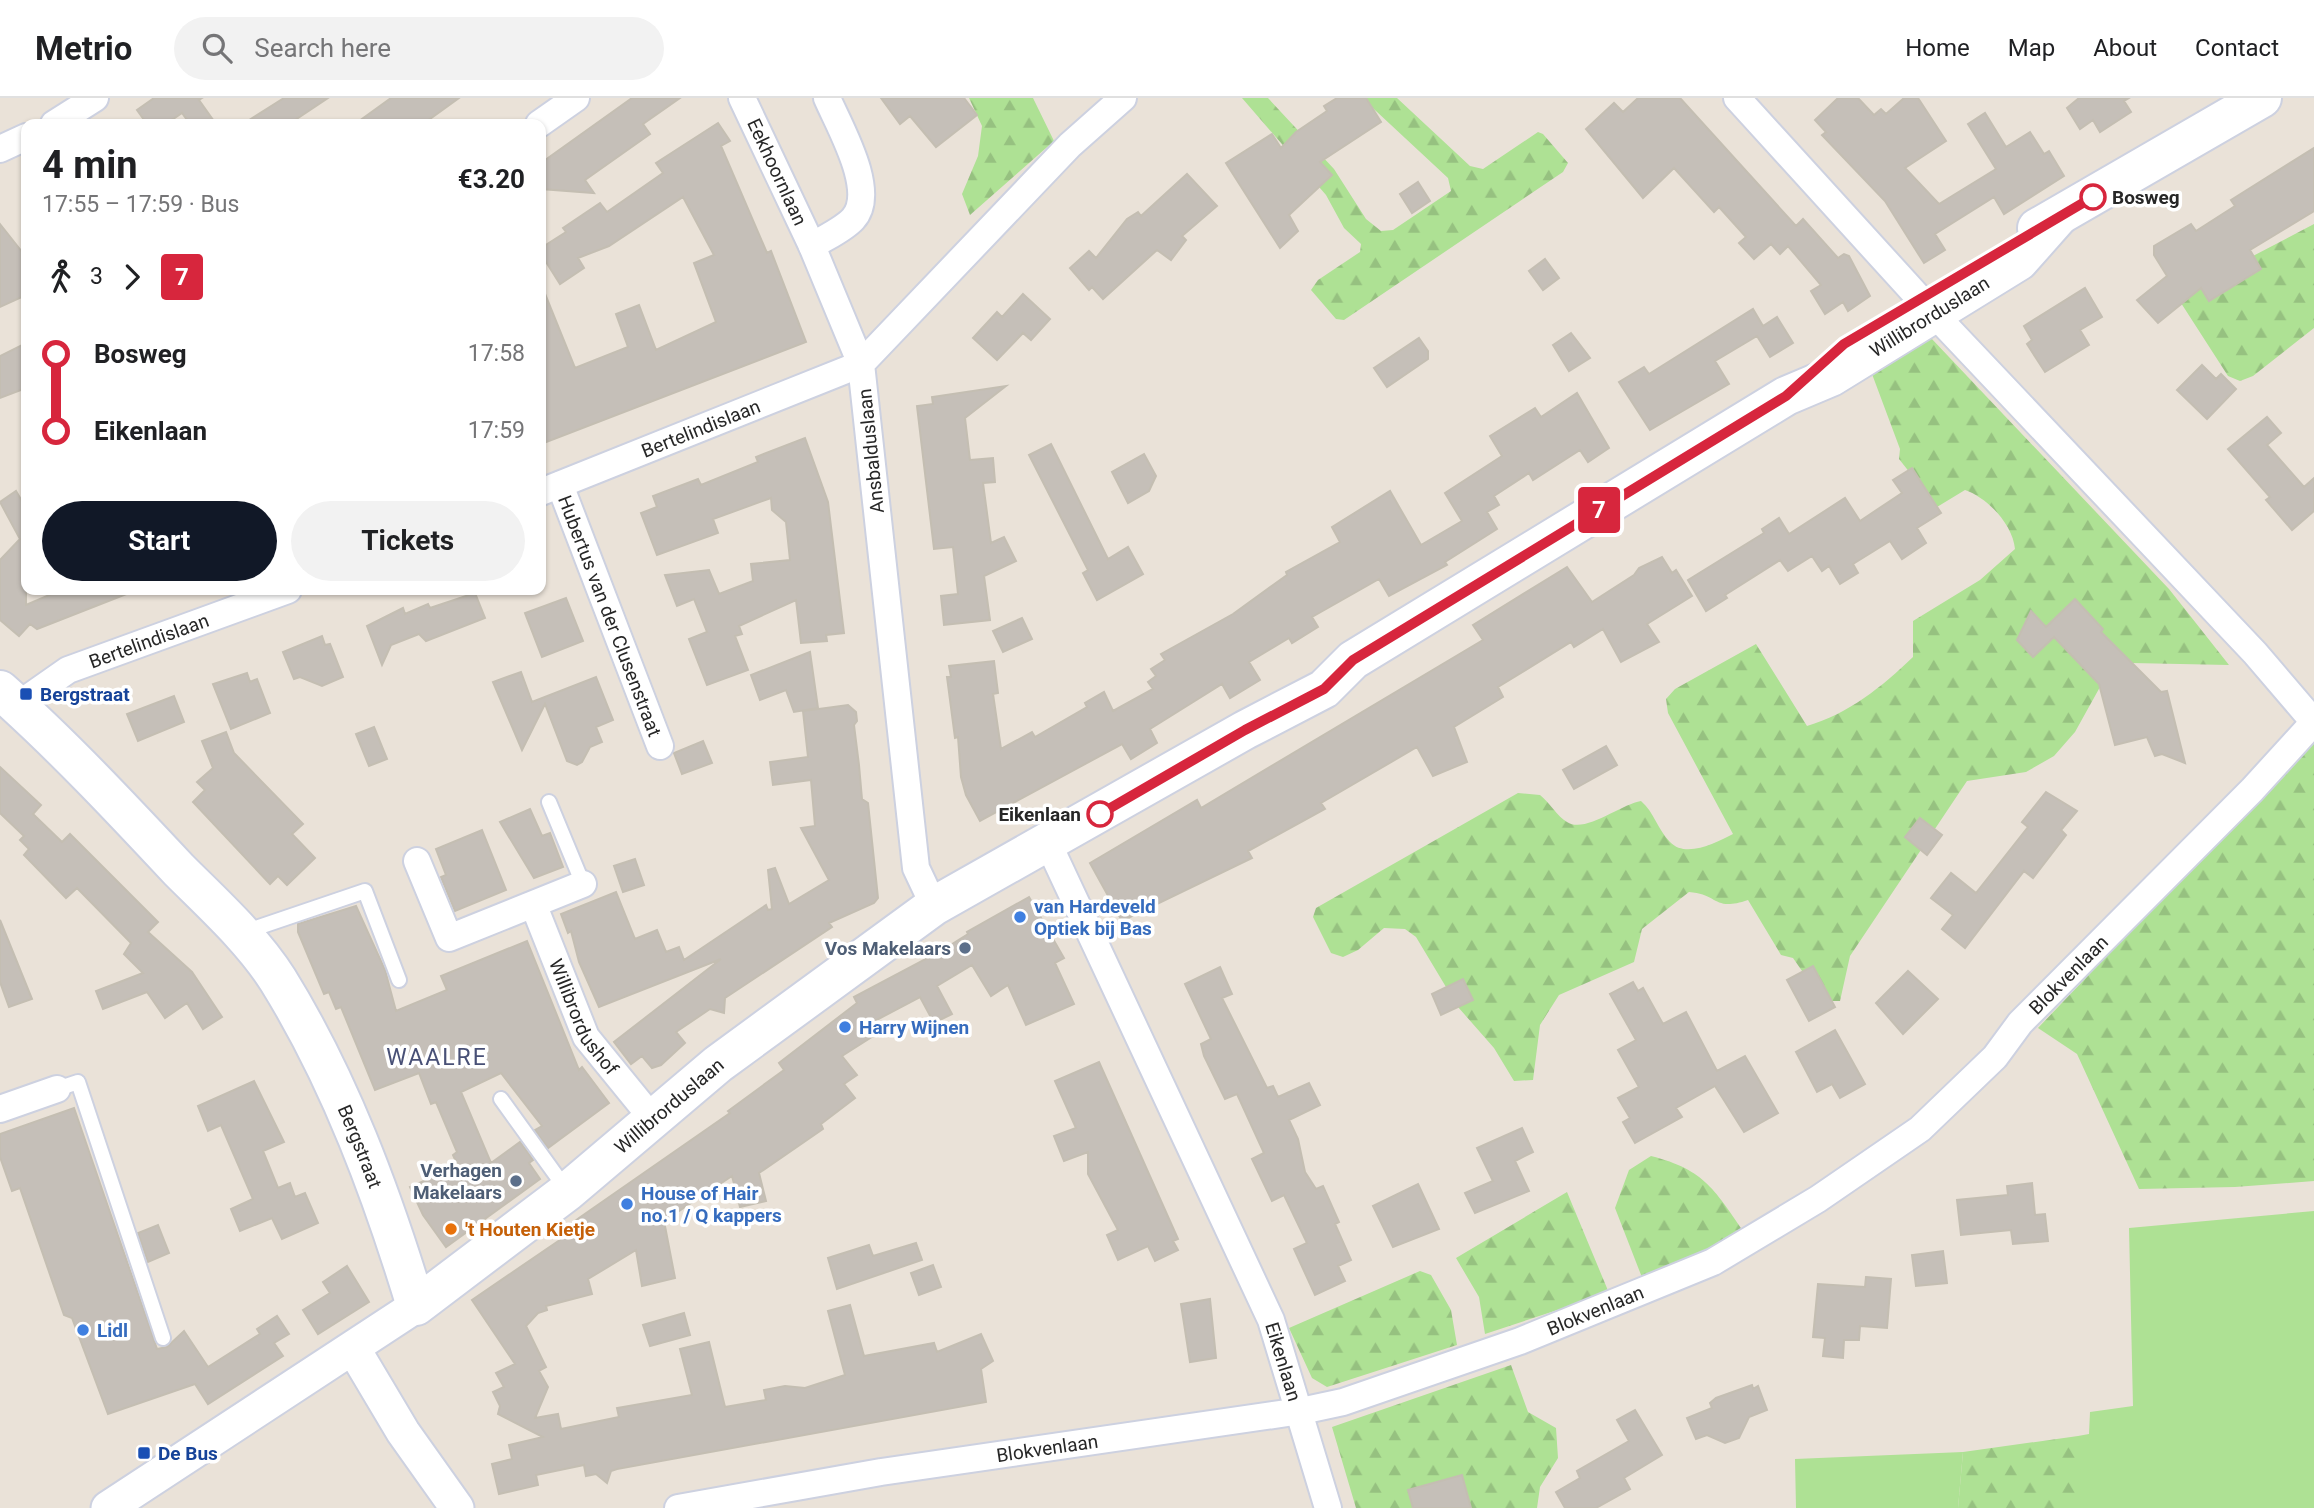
<!DOCTYPE html>
<html lang="en">
<head>
<meta charset="utf-8">
<style>
	body { margin:0; font-family:Roboto,sans-serif; background:#f2f2f2; color:#202124; height:100vh; display:flex; flex-direction:column; font-size:26px; white-space:nowrap }
	* { box-sizing:border-box; margin:0 }
	p { font-size:23px; color:#757577 }
	.icon { flex:none; width:38px; height:38px; fill:none; stroke:currentColor; stroke-width:2; stroke-linecap:round; stroke-linejoin:round }
	.map { position:relative; flex:1; overflow:hidden }
	.sheet { position:absolute; left:21px; top:21px; width:525px; height:476px; display:flex; flex-direction:column; background:#fff; border-radius:14px; box-shadow:0 2px 5px #0004 }
	.sheet>* { flex:none }
	.badge { padding:0 14px; border-radius:5px; font-size:24px; line-height:46px }
	.map>.badge { position:absolute; translate:-50% -50%; box-shadow:0 0 0 4px #fff }
	.legs { display:flex; align-items:center; gap:10px; height:77px; padding:0 21px; font-size:23px }
	.legs p { margin-inline-start:auto }
	.head { display:flex; align-items:center; justify-content:space-between; height:119px; padding:0 21px }
	h1 { font-size:38px; font-weight:700; line-height:52px }
	.button { display:flex; gap:14px; margin-top:auto; padding:14px 21px }
	.button a { flex:1; height:80px; border-radius:42px; background:#111827; color:#fff; font-size:28px; font-weight:700; line-height:80px; text-align:center }
	.button a+a { background:#f2f2f2; color:#202124 }
	ul { padding:0 21px; list-style:none }
	li { display:flex; align-items:center; gap:24px; height:77px; font-size:26px }
	li i { display:grid; place-items:center; width:10px; height:100%; margin:0 9px; background:currentColor }
	li i::after { content:''; width:18px; height:18px; margin:-9px; border:5px solid; border-radius:50%; background:#fff }
	li p { margin-inline-start:auto }
	li:first-child i { background:linear-gradient(#0000 50%,currentColor 0) }
	li:last-child i { background:linear-gradient(currentColor 50%,#0000 0) }
	header { display:flex; align-items:center; gap:42px; box-sizing:border-box; height:98px; padding:0 35px; background:#fff; border-bottom:2px solid #e0e0e0 }
	header strong { font-size:33px }
	nav { display:flex; gap:38px; margin-inline-start:auto; font-size:24px }
	.search { width:490px; height:63px; background:#f2f2f2; display:flex; align-items:center; gap:18px; box-sizing:border-box; padding:0 24px; border-radius:38px; color:#757577; font-size:26px }
	.map>svg:first-child { display:block }
</style>
</head>
<body>
<header>
<strong>Metrio</strong>
<div class="search"><svg class="icon" aria-label="search" viewBox="0 0 24 24"><circle cx="10" cy="10" r="6"/><path d="M15 15l6 6"/></svg>Search here</div>
<nav><a>Home</a><a>Map</a><a>About</a><a>Contact</a></nav>
</header>
<div class="map">
<svg width="2314" height="1410" viewBox="0 0 2314 1410">
	<defs>
		<pattern id="forest-firs" width="22" height="20" patternUnits="userSpaceOnUse" patternTransform="scale(1.75)"><rect width="22" height="20" fill="#aee194"/><path d="M5 1l3.5 6h-7zM16 11l3.5 6h-7z" fill="#96c180"/></pattern>
	</defs>
	<rect width="100%" height="100%" fill="#eae2d8"/>
	<path fill="#aee194" d="M2314 1113V1410H2078V1338L2089 1336 2090 1314 2133 1308 2129 1130Z
		M1963 1354 1958 1410H1796L1795 1361Z"/>
	<path fill="url(#forest-firs)" d="M969 0H1033L1054 43 970 117 962 96 978 58 982 28Z
		M1242 0H1268L1334 71 1366 121 1381 133 1393 132 1451 93 1448 80 1362 0H1397L1470 68 1483 71 1538 34 1543 36 1568 65 1563 74 1344 222 1336 221 1311 192 1318 182 1360 154 1361 146 1344 130 1326 97Z
		M2314 126V230L2253 278 2240 283 2228 278 2181 205 2190 191Z
		M1931 240 2169 491 2229 567 2131 565 2105 580 2075 634 2054 658 2026 674 1967 683 1850 858 1840 903H1823L1793 860 1781 857 1748 802C1713 814 1719 796 1689 794L1642 831 1634 864 1559 897 1540 927 1533 982 1514 983 1494 950 1458 909 1416 839 1405 831 1384 830 1358 852 1343 859 1331 855 1313 819 1316 810 1518 695 1540 697C1550 705 1557 718 1567 724 1585 736 1621 706 1641 703 1654 714 1658 732 1670 744 1686 761 1717 744 1733 736L1668 615 1666 601 1675 591 1756 546 1807 628C1848 616 1882 589 1913 559V523L1980 482 2015 451C2013 427 1988 400 1965 392L1937 409 1899 361 1900 351 1872 276Z
		M2314 641V1083L2235 1089 2139 1091 2077 956 2038 930Z
		M1651 1058C1706 1072 1715 1093 1746 1137L1643 1182 1615 1110 1629 1072Z
		M1567 1094 1609 1195 1485 1236 1479 1199 1456 1160Z
		M1420 1173 1431 1177 1451 1212 1457 1247 1327 1289 1312 1280 1289 1230Z
		M1511 1267 1528 1314 1556 1330 1558 1360 1540 1389 1537 1410H1356L1332 1329Z
		M2078 1338V1410H1958L1963 1354Z"/>
	<path fill="#c5bfb8" stroke="#c4beb2" stroke-width="2" d="M154 0H202L199 2 216 26H190L182 15 166 26H147L137 12Z
		M284 0H328L289 26H243Z
		M391 0H459L423 26H355Z
		M632 0H680L643 26 650 36 585 82 594 95 541 91V65Z
		M881 0H964L977 17 936 49 910 18 900 26Z
		M1337 0H1366L1381 24 1320 64 1332 77 1289 117 1298 133 1280 150 1226 65 1272 36 1281 50 1296 34 1327 13 1324 8Z
		M1638 0H1680L1796 128 1803 121 1838 160 1844 156 1849 158 1870 198 1848 213 1843 204 1825 216 1811 193 1821 187 1788 148 1780 156 1771 146 1754 161 1739 145 1746 139 1719 109 1714 114 1674 70 1643 100 1586 31 1614 5 1623 14Z
		M1838 0H1858L1874 17 1881 11 1886 16 1904 0H1918L1946 43 1905 70 1939 106 1996 71 1968 26 1985 15 2006 49 2030 34 2044 56 2049 53 2064 78 2004 116 1994 99 1935 136 1945 152 1924 165 1885 103 1822 37 1826 34 1815 22Z
		M2079 0H2129L2124 3 2131 14 2100 34 2093 22 2080 31 2067 10Z
		M718 25 730 43 721 48 767 155 771 153 806 244 541 346V186L575 270 628 249 616 216 639 207 656 252 716 224 694 165 714 157 683 99 609 148 578 160 584 170 560 186 541 156V150L566 134 563 130 600 105 607 114 663 75 656 65Z
		M2314 50V113L2250 152 2261 171 2209 203 2201 190 2158 225 2137 202 2167 178 2154 157V148L2191 126 2196 133 2235 108 2231 102Z
		M1187 76 1217 108 1182 138 1186 142 1171 162 1157 152 1103 201 1092 189 1089 192 1070 170 1089 153 1096 160 1127 121 1138 114 1141 118Z
		M1418 84 1430 103 1412 115 1400 96Z
		M0 126 26 159V197L0 209Z
		M1545 161 1559 180 1543 192 1529 173Z
		M2085 190 2102 219 2080 232 2089 247 2045 274 2027 246 2032 242 2024 228Z
		M1023 196 1050 221 1031 242 1023 235 997 262 973 240 997 214 1002 219Z
		M1753 211 1763 228 1777 219 1793 245 1770 259 1757 238 1715 263 1729 286 1650 332 1619 284 1644 269 1649 276Z
		M1571 235 1590 260 1569 273 1553 247Z
		M1419 240 1428 253V261L1387 289 1374 270Z
		M26 245V290L0 300V258Z
		M2202 267 2216 281 2221 276 2236 291 2207 321 2177 292Z
		M1006 288 965 320 970 362 993 360 995 384 983 385 991 445 1004 439 1016 463 984 478 990 522 944 527 941 498 958 496 953 449 934 451 917 308 933 306 932 299Z
		M1577 295 1609 350 1588 364 1580 352 1533 382 1529 375 1494 398 1499 407 1487 414 1497 431 1445 464 1447 467 1389 498 1379 481 1312 519 1318 529 1292 545 1289 540 1249 564 1260 582 1230 600 1222 586 1150 631 1157 645 1131 661 1122 646 980 723 966 697 961 679 958 639 955 640 947 579H951L949 568 994 563 998 595 993 596 1001 651 1032 634 1035 639 1087 609 1085 605 1104 594 1113 613 1153 591 1148 584 1156 578 1151 571 1165 562 1161 556 1233 516 1287 477 1286 474 1340 444 1332 429 1390 393 1421 447 1462 423 1445 395 1502 358 1490 338 1535 310 1541 319Z
		M2267 319 2281 335 2267 347 2304 389 2314 380V413L2292 432 2266 402 2270 399 2228 351Z
		M805 340 828 404 844 535 826 537 827 543 801 545 796 502 739 528 742 536 735 538 748 572 707 587 689 541 707 534 694 501 677 508 665 477 709 472 719 496 753 483 751 466 790 462 786 424 772 412 771 400 713 421 718 435 657 457 641 415 657 409 653 398 698 381 701 387 758 364 756 359Z
		M1051 346 1108 461 1128 449 1143 476 1097 502 1083 475 1088 472 1029 357Z
		M1144 356 1156 378 1149 393 1128 405 1112 374Z
		M1912 370 1941 415 1917 430 1926 445 1902 461 1890 443 1853 466 1858 475 1840 486 1829 468 1822 473 1812 458 1788 473 1780 462 1725 497 1727 500 1706 513 1688 482 1764 435 1762 431 1779 420 1789 436 1845 400 1860 423 1902 395 1893 382Z
		M16 393 26 410V507L61 492 134 493 37 531 30 526 19 538 0 522V462L20 441 0 404Z
		M1662 459 1672 475 1676 472 1692 498 1647 526 1659 544 1621 564 1603 531 1574 549 1571 544 1498 589 1503 599 1454 629 1467 664 1433 678 1417 649 1321 705 1325 711 1248 753 1252 760 1122 823 1090 765 1197 702 1201 710 1483 542 1473 527 1567 469 1592 504 1634 477 1639 470Z
		M475 495 485 520 426 543 419 536 391 547 382 567 367 528 403 510 405 516 428 506 430 510Z
		M566 500 583 543 542 559 525 515Z
		M2075 501 2103 531 2101 534 2161 594 2167 593 2185 665 2162 656 2155 658 2147 639 2115 647 2099 586 2054 539 2033 559 2017 542 2031 513 2046 529Z
		M1022 520 1032 541 1003 554 993 533Z
		M322 538 325 547 330 546 343 579 322 588 300 579 294 581 283 554Z
		M810 554 818 610 794 614 786 592 760 602 751 577Z
		M521 574 532 604 596 579 613 622 596 629 602 644 590 649 582 664 577 667 567 663 545 606 522 652 493 584Z
		M247 575 250 584 257 581 270 615 231 631 213 586Z
		M174 598 184 624 138 643 127 616Z
		M848 607 856 614 857 623 854 627 859 667 862 701 868 705 878 800 874 805 829 825 832 829 725 900 724 915 710 911 676 934 685 945 661 967 652 970 642 958 631 966 614 944 721 861 599 909 579 864 571 833 568 835 561 816 616 794 635 841 657 832 666 854 679 849 684 862 766 807 768 812 772 811 768 772 775 770 789 806 829 782 801 730 815 728 811 682 773 687 770 664 808 659 803 613Z
		M374 629 387 661 369 668 356 636Z
		M226 634 234 655 303 726 292 736 315 760 287 787 278 778 270 786 193 704 205 692 197 684 213 670 202 643Z
		M703 643 712 665 682 676 674 655Z
		M1606 648 1617 667 1574 691 1563 672Z
		M0 669 41 707 33 716 62 744 70 736 158 824 148 834 192 874 222 919 203 931 187 905 165 920 147 894 103 911 96 893 143 875 124 856 131 845 77 790 66 800 24 757 29 751 20 742 24 738 0 715Z
		M2046 694 2077 713 2061 732 2066 737 2033 780 2024 773 1965 850 1942 831 1953 817 1931 800 1951 775 1976 795 2028 729 2022 724Z
		M530 711 542 738 550 735 563 769 534 780 500 724Z
		M1920 720 1942 737 1927 757 1905 739Z
		M482 732 506 792 455 813 441 779 446 777 436 751Z
		M635 761 644 787 623 794 614 768Z
		M1029 799 1064 860 1055 865 1074 906 1026 927 1008 887 991 898 972 867 937 888 952 916 934 925 920 899 869 926 875 937 842 958 857 977 844 986 855 1000 821 1026 823 1031 759 1075 766 1103 740 1109 732 1078 664 1123 675 1180 642 1188 636 1152 588 1181 592 1196 546 1208 547 1212 538 1215 526 1228 546 1269 539 1273 548 1289 535 1320 558 1316 561 1331 619 1319 617 1310 692 1297 680 1251 709 1244 725 1309 766 1302 764 1292 785 1288 805 1290 845 1277 828 1213 850 1207 864 1258 934 1245 937 1254 981 1236 993 1263 981 1271 986 1304 617 1371 611 1373 607 1385 596 1376 586 1378 584 1367 536 1377 538 1387 499 1396 492 1366 512 1361 509 1347 543 1339 498 1316 500 1308 493 1294 504 1289 496 1275 515 1266 472 1202 573 1133 570 1127 579 1120 730 1015 728 1013 784 972 779 965 857 905 854 899 941 853 968 836 967 834Z
		M356 808 385 872 396 913 447 892 441 878 527 843 579 972 582 969 609 1005 548 1050 535 1032 542 1028 501 975 461 994 491 1065 520 1044 533 1062 529 1065 540 1081 446 1149 423 1117 410 1089 458 1068 453 1057 457 1054 436 1004 431 1006 419 975 375 992 341 909 336 911 329 894 324 896 298 834V826Z
		M0 822 32 901 9 909 0 884Z
		M1813 868 1835 909 1809 923 1787 882Z
		M1220 869 1232 896 1222 900 1267 990 1273 988 1278 999 1309 985 1320 1007 1289 1022 1298 1041 1305 1074 1316 1091 1323 1088 1339 1124 1335 1126 1351 1162 1338 1168 1345 1183 1315 1197 1294 1151 1307 1145 1284 1097 1272 1103 1252 1061 1264 1055 1237 996 1225 1001 1204 958 1201 946 1211 941 1185 886Z
		M1908 873 1938 901 1903 936 1876 905Z
		M1463 881 1473 902 1441 917 1432 896Z
		M1633 884 1638 893 1643 890 1663 926 1686 914 1717 973 1745 958 1778 1015 1744 1034 1715 988 1676 1010 1682 1019 1635 1045 1623 1024 1630 1020 1618 1000 1639 989 1618 952 1636 942 1610 896Z
		M1835 932 1865 986 1840 1000 1832 986 1817 994 1796 954Z
		M1099 964 1178 1141 1173 1143 1178 1152 1155 1163 1148 1148 1118 1162 1107 1137 1118 1132 1088 1076V1054L1064 1063 1054 1038 1076 1030 1055 983Z
		M254 983 284 1044 263 1053 278 1090 290 1085 295 1099 305 1095 318 1125 282 1141 272 1120 240 1133 231 1111 253 1101 221 1027 208 1033 198 1008Z
		M74 1010 157 1251 167 1249 184 1233 208 1269 260 1236 257 1231 277 1218 289 1236 274 1245 283 1258 208 1306 195 1286 108 1316 72 1220 64 1217 20 1090 12 1093 0 1059V1036Z
		M1522 1030 1533 1054 1515 1063 1529 1093 1475 1115 1465 1095 1493 1083 1477 1050Z
		M2032 1085 2035 1117 2045 1116 2048 1143 2013 1146 2011 1132 1961 1137 1957 1102 2008 1097 2007 1088Z
		M1418 1086 1439 1131 1393 1149 1373 1108Z
		M158 1127 169 1155 148 1164 138 1135Z
		M916 1145 922 1162 837 1191 828 1160 869 1147 873 1158Z
		M1943 1153 1947 1185 1916 1188 1912 1157Z
		M933 1167 941 1189 919 1197 911 1175Z
		M347 1168 369 1204 318 1236 303 1212 330 1195 323 1184Z
		M1866 1179 1891 1181 1887 1230 1860 1228 1859 1242H1844L1843 1260 1823 1258 1825 1240 1813 1239 1818 1186 1865 1189Z
		M1210 1201 1216 1260 1190 1264 1181 1206Z
		M684 1215 690 1237 650 1248 643 1227Z
		M1752 1287 1753 1291 1758 1288 1767 1312 1749 1319 1739 1340 1725 1345 1707 1337 1696 1341 1687 1320 1712 1310 1710 1305 1716 1300Z
		M1635 1312 1662 1357 1624 1380 1630 1391 1596 1410H1565L1556 1394 1580 1380 1577 1373 1629 1343 1617 1322Z
		M1462 1377 1471 1410H1413L1408 1392Z"/>
	<g fill="none" stroke-linecap="round" stroke-linejoin="round">
		<defs>
			<path id="service" d="M549 704 583 786
				M245 839 259 829 365 793 399 882
				M57 991 78 984 163 1240
				M501 1001 566 1091"/>
			<g id="minor">
				<path d="M1737 0 1920 201 2255 555 2314 624"/>
				<path d="M54 26 95 0"/>
				<path d="M539 26 576 0"/>
				<path d="M0 51 26 39"/>
				<path d="M812 148C824 140 843 132 853 121 878 94 839 28 827 0"/>
				<path id="s1" d="M560 387 660 648"/>
				<path id="s2" d="M541 394 861 266 812 148 742 0"/>
				<path id="s3" d="M18 607 68 572 288 492"/>
				<path id="s4" d="M1048 745 1271 1222 1328 1410"/>
				<path d="M417 763 449 840 583 786"/>
				<path id="s5" d="M534 808 586 939 652 1020"/>
				<path d="M934 808 916 770 861 266 1070 47 1123 0"/>
				<path d="M0 1011 57 991"/>
				<path id="s6" d="M678 1410 881 1374 1301 1313 1343 1304 1520 1243 1713 1164 1818 1101 1920 1031 1995 959 2020 925 2252 692 2314 624"/>
			</g>
			<path id="tertiary" d="M353 1250 403 1334 457 1410
				M108 1410 416 1208"/>
			<g id="secondary">
				<path d="M2037 130 2262 0"/>
				<path id="s7" d="M0 592C63 648 121 710 179 772 213 806 252 841 278 882 340 982 382 1096 416 1208L568 1093 718 966 934 808 1245 632 1324 591 1353 562 1786 298 1831 279 2019 163 2058 119"/>
			</g>
		</defs>
		<use href="#service" stroke="#cdd1e0" stroke-width="18"/>
		<use href="#minor" stroke="#cdd1e0" stroke-width="30"/>
		<use href="#tertiary" stroke="#cdd1e0" stroke-width="37"/>
		<use href="#secondary" stroke="#cdd1e0" stroke-width="42"/>
		<use href="#service" stroke="#fff" stroke-width="14"/>
		<use href="#minor" stroke="#fff" stroke-width="26"/>
		<use href="#tertiary" stroke="#fff" stroke-width="33"/>
		<use href="#secondary" stroke="#fff" stroke-width="38"/>
	</g>
	<g fill="none" stroke-linecap="round" stroke-linejoin="round">
		<defs>
			<path id="line-1" d="M1100 716 1245 632 1324 591 1353 562 1786 298 1844 246 2093 99"/>
		</defs>
		<use href="#line-1" stroke="#fff" stroke-width="16"/>
		<use href="#line-1" stroke="#d7263d" stroke-width="10"/>
	</g>
	<g fill="#fff" stroke="#d7263d" stroke-width="3.5">
		<circle cx="2093" cy="99" r="12"/>
		<circle cx="1100" cy="716" r="12"/>
	</g>
	<g fill="#1a4fb4" stroke="#fff" stroke-width="2.5">
		<rect x="19" y="589" width="14" height="14" rx="3.5"/>
		<rect x="137" y="1348" width="14" height="14" rx="3.5"/>
	</g>
	<g fill="#3f7fe0" stroke="#fff" stroke-width="2.5">
		<circle cx="1020" cy="819" r="7"/>
		<circle cx="845" cy="929" r="7"/>
		<circle cx="627" cy="1106" r="7"/>
		<circle cx="83" cy="1232" r="7"/>
	</g>
	<g fill="#5c6f8a" stroke="#fff" stroke-width="2.5">
		<circle cx="965" cy="850" r="7"/>
		<circle cx="516" cy="1083" r="7"/>
	</g>
	<circle fill="#e8710a" stroke="#fff" stroke-width="2.5" cx="451" cy="1131" r="7"/>
	<g text-anchor="middle" dominant-baseline="central" stroke-width="7" stroke-linejoin="round" paint-order="stroke">
		<g font-size="19" fill="#272727" stroke="#fff">
			<text transform="translate(777 74) rotate(65)">Eekhoornlaan</text>
			<text stroke="none"><textPath href="#s7" startOffset="2571">Willibrorduslaan</textPath></text>
			<text stroke="none"><textPath href="#s2" startOffset="172">Bertelindislaan</textPath></text>
			<text transform="translate(871 353) rotate(-96)">Ansbalduslaan</text>
			<text stroke="none"><textPath href="#s1" startOffset="140">Hubertus van der Clusenstraat</textPath></text>
			<text stroke="none"><textPath href="#s3" startOffset="147">Bertelindislaan</textPath></text>
			<text stroke="none"><textPath href="#s6" startOffset="1530">Blokvenlaan</textPath></text>
			<text stroke="none"><textPath href="#s5" startOffset="122">Willibrordushof</textPath></text>
			<text stroke="none"><textPath href="#s7" startOffset="1080">Willibrorduslaan</textPath></text>
			<text stroke="none"><textPath href="#s7" startOffset="588">Bergstraat</textPath></text>
			<text stroke="none"><textPath href="#s6" startOffset="942">Blokvenlaan</textPath></text>
			<text stroke="none"><textPath href="#s4" startOffset="570">Eikenlaan</textPath></text>
			<text stroke="none"><textPath href="#s6" startOffset="374">Blokvenlaan</textPath></text>
		</g>
		<g font-size="19" font-weight="bold" fill="#272727" stroke="#fff" text-anchor="start">
			<text x="2112" y="99">Bosweg</text>
			<text x="1081" y="716" text-anchor="end">Eikenlaan</text>
		</g>
		<g font-size="19" font-weight="bold" fill="#164399" stroke="#fff" text-anchor="start">
			<text x="40" y="596">Bergstraat</text>
			<text x="158" y="1355">De Bus</text>
		</g>
		<g font-size="19" font-weight="bold" fill="#366cbe" stroke="#fff" text-anchor="start">
			<text x="1034" y="808">van Hardeveld<tspan x="1034" dy="22">Optiek bij Bas</tspan></text>
			<text x="859" y="929">Harry Wijnen</text>
			<text x="641" y="1095">House of Hair<tspan x="641" dy="22">no.1 / Q kappers</tspan></text>
			<text x="97" y="1232">Lidl</text>
		</g>
		<g font-size="19" font-weight="bold" fill="#4e5e75" stroke="#fff" text-anchor="end">
			<text x="951" y="850">Vos Makelaars</text>
			<text x="502" y="1072">Verhagen<tspan x="502" dy="22">Makelaars</tspan></text>
		</g>
		<g font-size="19" font-weight="bold" fill="#c56008" stroke="#fff" text-anchor="start">
			<text x="465" y="1131">'t Houten Kietje</text>
		</g>
		<g font-size="23" letter-spacing="2" fill="#485076" stroke="#fff">
			<text x="437" y="959">WAALRE</text>
		</g>
	</g>
</svg>
<b class="badge" style="left:1599px;top:412px;background:#d7263d;color:#fff">7</b>
<section class="sheet">
<div class="head"><div><h1>4 min</h1><p>17:55 – 17:59 · Bus</p></div><b>€3.20</b></div>
<div class="legs"><svg class="icon" aria-label="walk" viewBox="0 0 24 24"><circle cx="13" cy="4" r="2"/><path d="M13 8l-2 6 4 7M11 14l-3 7M7 12l3-4h3l4 4"/></svg>3<svg class="icon" aria-label="forward" viewBox="0 0 24 24"><path d="M9 5l7 7-7 7"/></svg><b class="badge" style="background:#d7263d;color:#fff">7</b></div>
<ul>
<li><i style="color:#d7263d"></i><b>Bosweg</b><p>17:58</p></li>
<li><i style="color:#d7263d"></i><b>Eikenlaan</b><p>17:59</p></li>
</ul>
<div class="button"><a>Start</a><a>Tickets</a></div>
</section>
</div>
</body>
</html>
